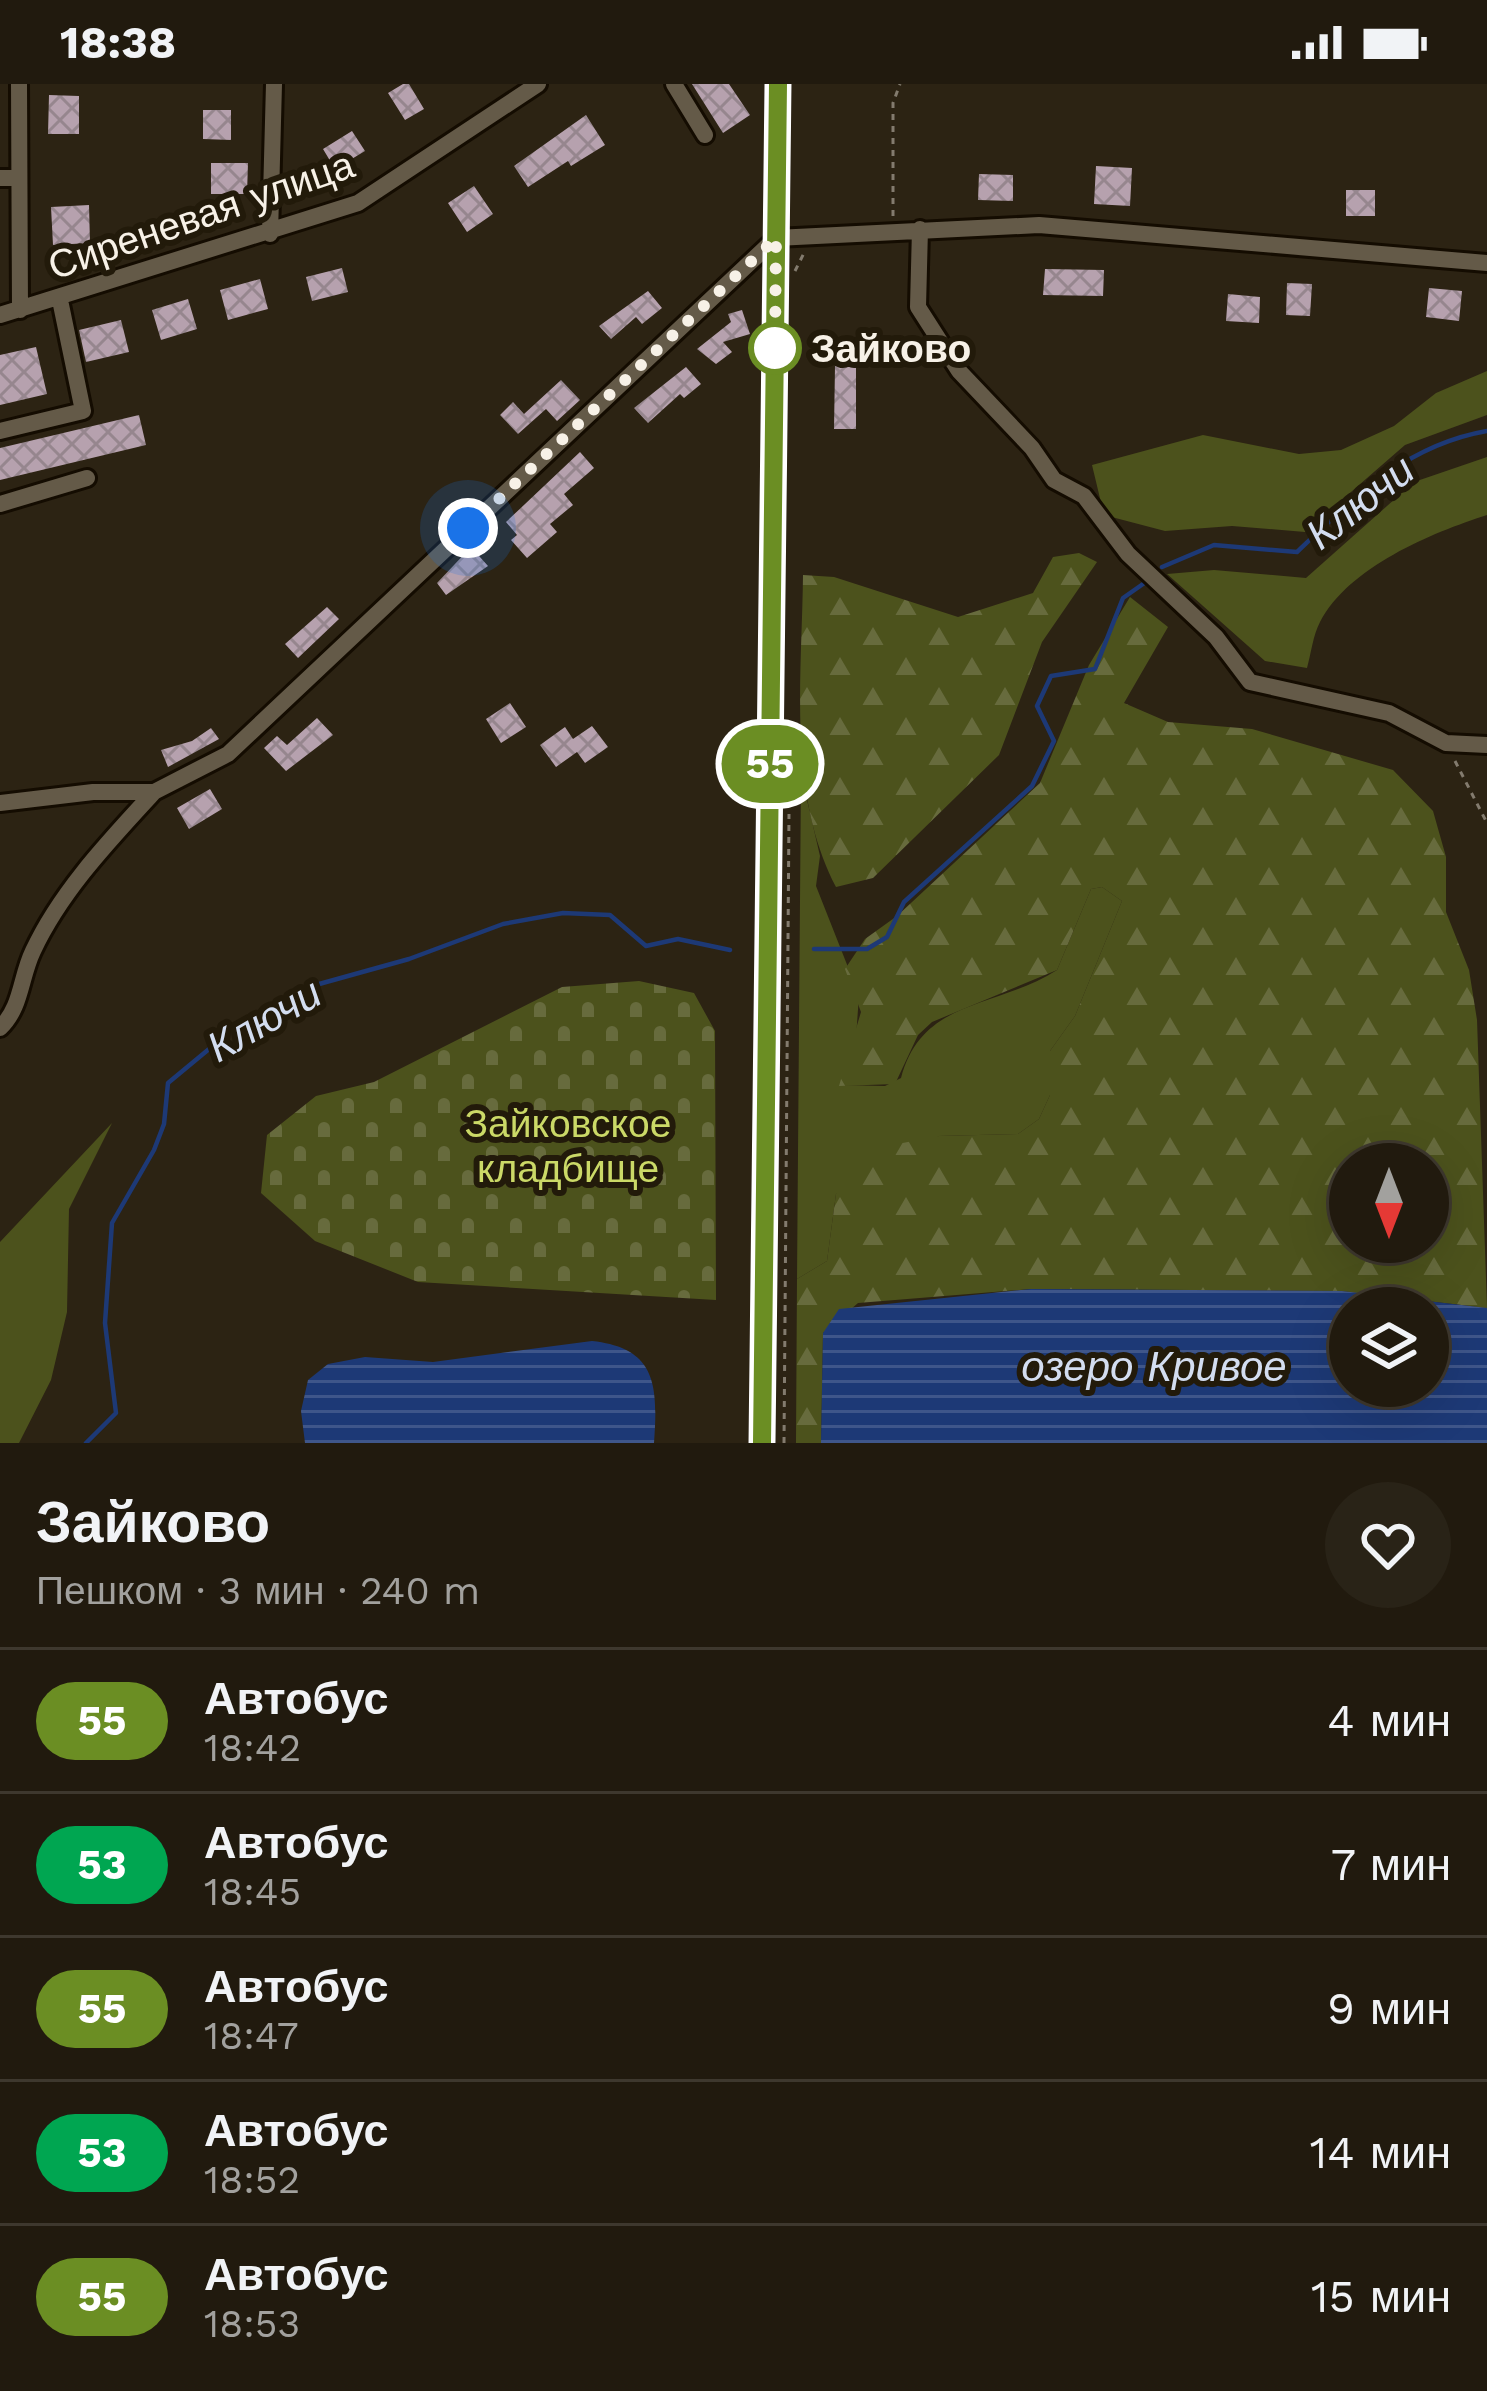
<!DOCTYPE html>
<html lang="ru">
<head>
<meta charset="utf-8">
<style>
	body { margin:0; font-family:"Work Sans",sans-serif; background:#292317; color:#f1f3f6; height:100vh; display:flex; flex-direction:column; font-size:45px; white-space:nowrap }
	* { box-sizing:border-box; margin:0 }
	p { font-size:39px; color:#a2a19e }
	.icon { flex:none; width:66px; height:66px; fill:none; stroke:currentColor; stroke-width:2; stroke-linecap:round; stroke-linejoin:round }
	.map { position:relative; height:1359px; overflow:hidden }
	.drawer { display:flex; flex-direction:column; background:#211a0e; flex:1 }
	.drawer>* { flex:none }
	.badge { padding:0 24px; border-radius:39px; font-size:42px; line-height:78px }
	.needle { width:78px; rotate:180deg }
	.buttons { position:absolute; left:1329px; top:1059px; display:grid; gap:24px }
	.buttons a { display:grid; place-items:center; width:120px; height:120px; border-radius:50%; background:#211a0e; box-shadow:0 12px 48px #0002,0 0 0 3px #3e382e; font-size:60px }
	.you { position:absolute; width:60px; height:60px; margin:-30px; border:9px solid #fff; border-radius:50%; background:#1a73e8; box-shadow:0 0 0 18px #1a73e833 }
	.map>.badge { position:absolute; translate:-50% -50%; box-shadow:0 0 0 6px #fff }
	.round { display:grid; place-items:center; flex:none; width:126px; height:126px; border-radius:63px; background:#292317 }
	.summary { display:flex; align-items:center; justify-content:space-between; height:204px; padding:0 36px }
	h1 { font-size:57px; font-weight:700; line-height:90px }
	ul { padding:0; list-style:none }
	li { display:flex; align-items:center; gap:36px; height:144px; padding:0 36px; border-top:3px solid #3e382e }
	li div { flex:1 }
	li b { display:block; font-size:45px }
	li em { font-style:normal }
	li .badge { min-width:132px; font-weight:700; text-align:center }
	.status { display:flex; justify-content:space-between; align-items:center; height:84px; padding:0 60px; background:#211a0e; direction:ltr }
	.status svg { height:33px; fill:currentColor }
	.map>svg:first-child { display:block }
</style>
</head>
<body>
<div class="status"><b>18:38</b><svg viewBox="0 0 49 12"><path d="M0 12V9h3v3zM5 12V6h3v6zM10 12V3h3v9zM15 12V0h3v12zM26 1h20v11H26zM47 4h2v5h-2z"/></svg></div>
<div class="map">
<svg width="1487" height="1359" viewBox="0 0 1487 1359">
	<defs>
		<pattern id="forest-firs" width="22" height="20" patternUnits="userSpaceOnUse" patternTransform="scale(3)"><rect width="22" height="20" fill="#4c521c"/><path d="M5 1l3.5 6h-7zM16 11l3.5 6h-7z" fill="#676b3d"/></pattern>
		<pattern id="cemetery-stones" width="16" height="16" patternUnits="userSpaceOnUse" patternTransform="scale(3)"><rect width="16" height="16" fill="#4c521c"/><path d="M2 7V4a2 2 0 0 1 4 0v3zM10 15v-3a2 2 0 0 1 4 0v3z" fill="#676b3d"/></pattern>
		<pattern id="water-rules" width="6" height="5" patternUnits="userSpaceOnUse" patternTransform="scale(3)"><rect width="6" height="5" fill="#1d3976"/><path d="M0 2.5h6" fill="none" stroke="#3f568a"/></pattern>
		<pattern id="building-cross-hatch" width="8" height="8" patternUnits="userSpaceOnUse" patternTransform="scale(3)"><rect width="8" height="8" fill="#b6a1ae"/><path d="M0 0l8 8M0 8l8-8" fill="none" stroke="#96868e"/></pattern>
	</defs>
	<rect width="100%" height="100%" fill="#2c2313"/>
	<path fill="#4c521c" d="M1487 287V331L1405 361 1305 448 1232 442 1165 447 1104 431 1092 381 1203 351 1299 370 1341 366 1394 342 1436 309Z
		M1487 373V431C1431 449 1349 483 1320 538 1313 551 1311 570 1307 584L1265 577 1167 490 1214 486 1306 494 1414 398Z
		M801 690 820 772 816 802 859 911 856 954 840 1001 885 1002 901 994C922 914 996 925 1057 886L1091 805 1102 803 1122 817 1075 932 1050 967V1011L1039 1035 1018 1050 939 1052 836 1110 827 1177 797 1195Z
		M112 1039 69 1125 67 1228 51 1296 19 1359H0V1158Z"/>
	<path fill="url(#forest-firs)" fill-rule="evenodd" d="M1079 469 1097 478 1042 558 999 671 873 794 836 803C787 709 802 594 803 491L834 493 958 533 1033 509 1053 473Z
		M1130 513 1168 543 1124 619 1168 638 1252 645 1393 686 1433 727 1446 773V828L1469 886 1477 936 1487 1224 1342 1207 1031 1205 858 1219 823 1249 821 1359H796L797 1195 827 1177 836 1110 856 1080 882 1063 939 1052 1018 1050 1039 1035 1050 1011V967L1075 932 1122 817 1102 803 1091 805 1057 886 932 938 918 951 895 1000 839 1002 861 928 845 885 865 855 897 832 1040 699 1089 581ZM1350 1080H1428V1158H1350Z"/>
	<path fill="url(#cemetery-stones)" d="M639 897 694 909 715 947 716 1216 418 1198 315 1157 261 1109 267 1051 316 1012 374 998 562 903Z"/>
	<path fill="url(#water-rules)" fill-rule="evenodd" d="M1031 1205 1342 1207 1487 1224V1359H821L823 1249 839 1225ZM1350 1224H1428V1302H1350Z
		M592 1257C657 1264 658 1302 654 1359H305L301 1327 308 1296 328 1280 365 1273 433 1278Z"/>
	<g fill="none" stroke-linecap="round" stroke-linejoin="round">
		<path stroke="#1d3976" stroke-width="4.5" d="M1162 483 1214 461 1297 468C1355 413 1406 361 1487 347
			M814 865H867L887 853 904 818 1032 702 1054 657 1037 622 1051 592 1095 585 1123 514 1143 500
			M86 1359 116 1329 105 1239 112 1139 154 1066 164 1040 168 999 232 946 312 902 409 875 503 840 563 829 610 831 646 862 678 855 730 866"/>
	</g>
	<path fill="url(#building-cross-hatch)" d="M403 0H409L424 25 405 36 388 9Z
		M692 0H729L750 31 723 49Z
		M49 11 79 12V50H48Z
		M203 26H231V56L203 55Z
		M586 31 605 61 571 82 568 77 528 103 514 82Z
		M352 47 365 67 335 85 323 65Z
		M211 79H248L247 110H211Z
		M1096 82 1132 84 1130 122 1094 120Z
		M979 90 1013 91V117L978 116Z
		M474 102 493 130 467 148 448 119Z
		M1346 106H1375V132H1346Z
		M89 121 90 159 53 161 51 123Z
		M342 184 348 208 312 217 306 193Z
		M1045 185 1104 186 1103 212 1043 211Z
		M260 195 268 225 228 236 220 206Z
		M1287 199 1312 200 1310 232 1286 231Z
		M1429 204 1462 207 1459 237 1426 233Z
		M648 207 662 224 642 240 636 233 611 255 599 242Z
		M1228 210 1260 213 1259 239 1226 237Z
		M188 215 197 245 161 256 152 226Z
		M742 226 750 250 723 258 732 268 716 280 697 265 731 238 728 230Z
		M121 236 129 268 86 278 79 246Z
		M36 263 47 310 0 321V271Z
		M835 282H856V345H834Z
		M686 283 701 300 684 314 680 310 648 339 634 324Z
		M561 296 580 316 557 337 546 325 518 350 500 331 513 318 524 330Z
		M139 331 146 361 0 396V364Z
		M580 368 594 384 564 410 573 421 550 440 557 448 527 474 511 456 517 451 506 438Z
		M471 463 488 482 446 511 437 499Z
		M327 523 339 535 298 574 285 560Z
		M510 619 526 643 501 659 486 635Z
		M317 634 333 651 286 687 264 664 277 652 287 661Z
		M592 642 608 663 585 679 577 668 556 683 540 661 565 643 573 655Z
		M211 644 219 655 168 683 161 666 192 657Z
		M210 705 222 725 189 745 177 724Z"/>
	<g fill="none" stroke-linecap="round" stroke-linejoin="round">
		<defs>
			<path id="minor" d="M19 0 20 226
				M674 0 705 51
				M0 94H19
				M920 145 918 223 959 287 1032 364 1054 396 1084 412 1128 470 1216 553 1250 598 1389 629 1446 659 1487 661
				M270 150 274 0
				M0 231 358 119 538 0
				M0 347 83 327 60 216
				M0 420 87 394
				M0 719 93 708H154L228 670 776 154 1039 141 1487 179
				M0 944C22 923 20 894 33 867 61 807 109 757 154 708"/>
			<path id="major" d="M762 1359 778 0"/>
		</defs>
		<use href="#minor" stroke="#140c01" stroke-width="22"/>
		<use href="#major" stroke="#140c01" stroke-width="27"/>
		<path stroke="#837b6e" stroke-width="3" stroke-dasharray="6 6" stroke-linecap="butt" d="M893 132V19L900 0
			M795 187 804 169
			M1455 677 1487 739
			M784 1359 789 730"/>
		<use href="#minor" stroke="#645a48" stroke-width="16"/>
		<use href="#major" stroke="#637a98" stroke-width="21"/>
	</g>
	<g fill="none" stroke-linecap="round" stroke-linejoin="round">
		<defs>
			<path id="line" d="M762 1359 778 0"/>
		</defs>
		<use href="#line" stroke="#fff" stroke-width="27"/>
		<use href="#line" stroke="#6b8e23" stroke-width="18"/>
		<path stroke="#f7f1e7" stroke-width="12" stroke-dasharray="0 21.6" d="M468 444 776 154 775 264"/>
	</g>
	<circle fill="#fff" stroke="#6b8e23" stroke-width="6" cx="775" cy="264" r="24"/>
	<g text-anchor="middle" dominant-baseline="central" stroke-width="12" stroke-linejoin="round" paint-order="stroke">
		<g font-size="39" fill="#f7f1e7" stroke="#221a0a">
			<text transform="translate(201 131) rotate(-19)">Сиреневая улица</text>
		</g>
		<g font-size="39" font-weight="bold" fill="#f7f1e7" stroke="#221a0a" text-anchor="start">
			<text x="811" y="264">Зайково</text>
		</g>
		<g font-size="39" fill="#cbd967" stroke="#221a0a">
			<text x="568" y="1039">Зайковское<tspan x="568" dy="45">кладбище</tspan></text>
		</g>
		<g font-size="42" font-style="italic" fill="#d3ddf0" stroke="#221a0a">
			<text transform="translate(1360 418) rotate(-38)">Ключи</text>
			<text transform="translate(264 936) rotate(-30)">Ключи</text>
			<text x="1154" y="1282">озеро Кривое</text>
		</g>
	</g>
</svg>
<div class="buttons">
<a><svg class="needle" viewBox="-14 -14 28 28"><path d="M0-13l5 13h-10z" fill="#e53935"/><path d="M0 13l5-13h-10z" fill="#a2a19e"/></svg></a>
<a><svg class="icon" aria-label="layers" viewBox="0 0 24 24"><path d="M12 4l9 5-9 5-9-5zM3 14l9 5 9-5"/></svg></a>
</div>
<div class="you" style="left:468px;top:444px"></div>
<b class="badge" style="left:770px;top:680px;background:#6b8e23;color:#fff">55</b>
</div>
<section class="drawer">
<div class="summary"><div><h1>Зайково</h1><p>Пешком · 3 мин · 240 m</p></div><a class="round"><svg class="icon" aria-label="heart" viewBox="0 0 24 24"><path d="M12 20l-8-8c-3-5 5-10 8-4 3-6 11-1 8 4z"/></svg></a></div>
<ul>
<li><span class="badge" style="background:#6b8e23;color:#fff">55</span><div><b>Автобус</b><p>18:42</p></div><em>4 мин</em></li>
<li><span class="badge" style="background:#00a651;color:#fff">53</span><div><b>Автобус</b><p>18:45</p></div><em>7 мин</em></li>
<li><span class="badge" style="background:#6b8e23;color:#fff">55</span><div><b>Автобус</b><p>18:47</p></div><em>9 мин</em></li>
<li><span class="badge" style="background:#00a651;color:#fff">53</span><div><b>Автобус</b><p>18:52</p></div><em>14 мин</em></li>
<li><span class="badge" style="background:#6b8e23;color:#fff">55</span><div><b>Автобус</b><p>18:53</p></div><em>15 мин</em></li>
</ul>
</section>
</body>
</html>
